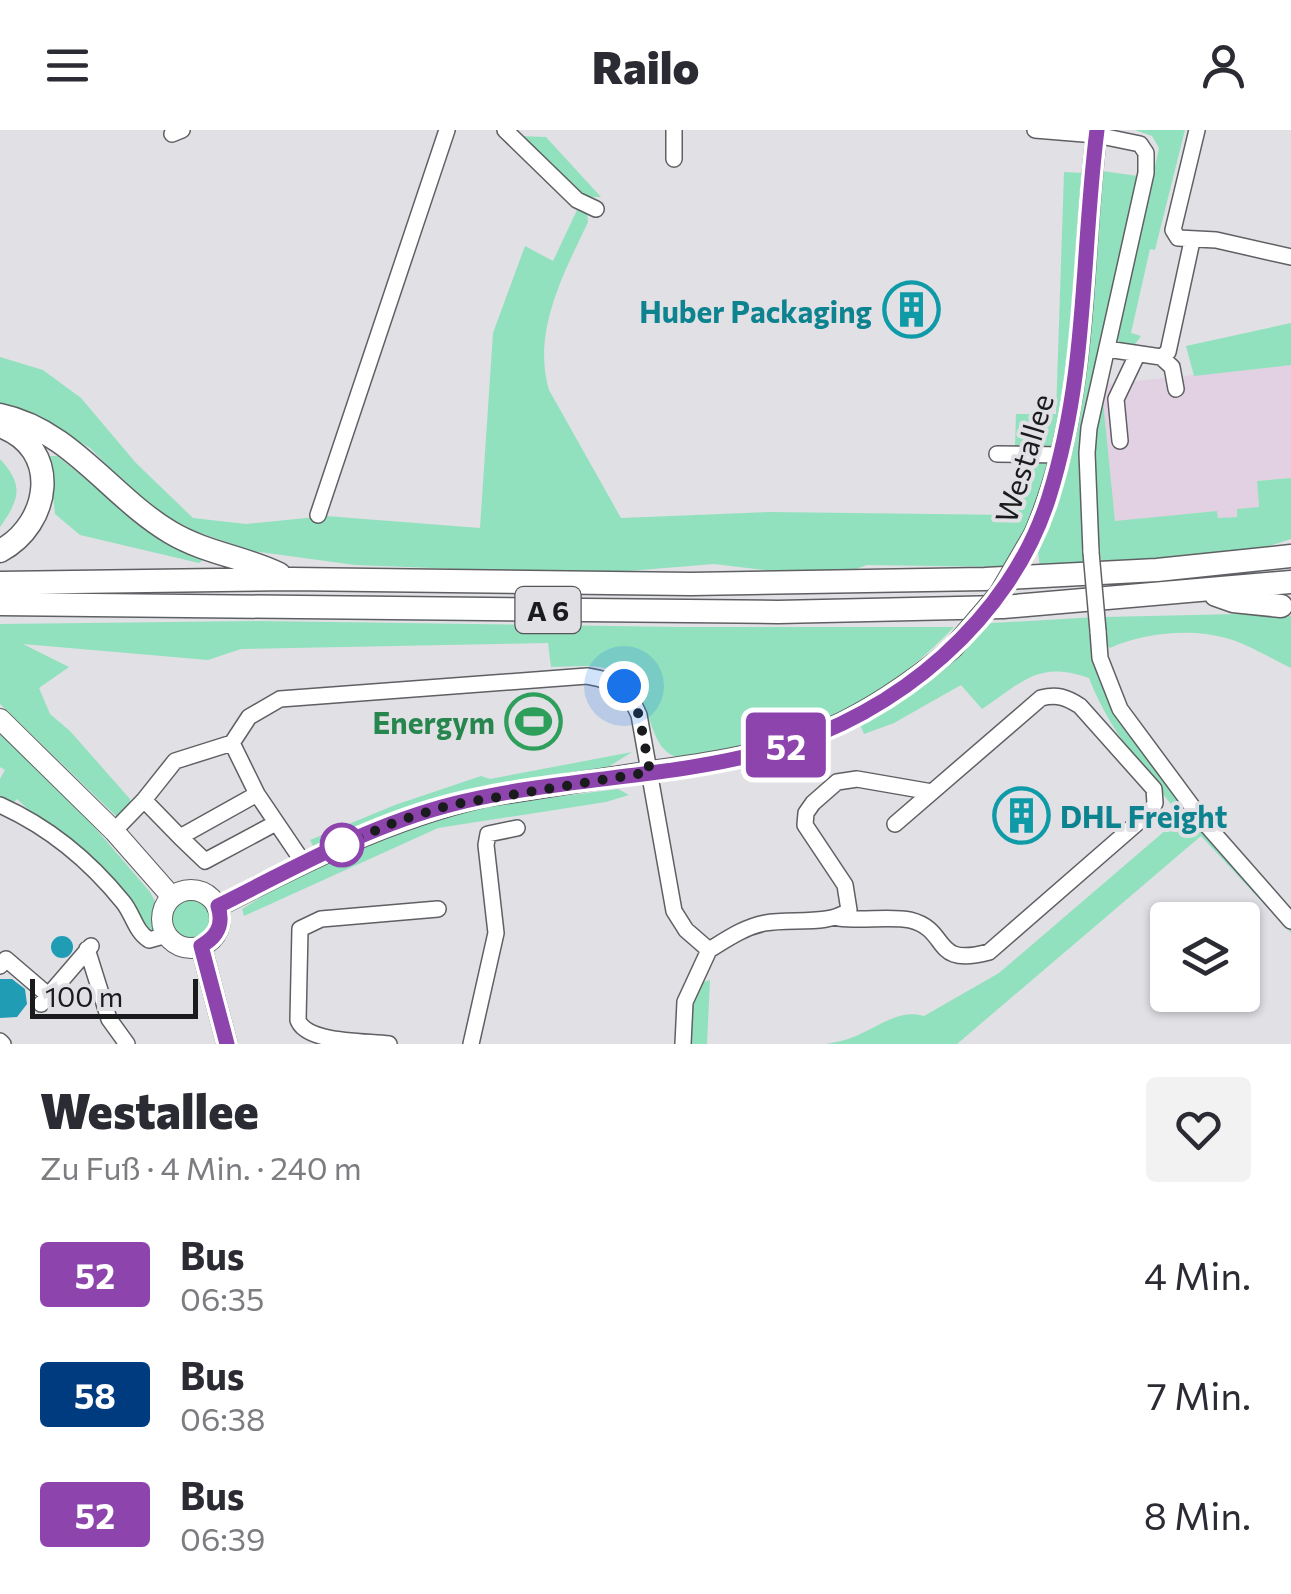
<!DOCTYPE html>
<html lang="de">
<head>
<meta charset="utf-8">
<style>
	body { margin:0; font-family:Commissioner,sans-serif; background:#f2f2f3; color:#2b2b33; height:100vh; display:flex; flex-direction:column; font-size:38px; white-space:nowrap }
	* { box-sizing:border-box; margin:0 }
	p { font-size:32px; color:#7c7c81 }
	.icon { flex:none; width:55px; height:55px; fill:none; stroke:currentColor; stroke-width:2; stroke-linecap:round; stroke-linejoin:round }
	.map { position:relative; height:914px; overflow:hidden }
	.sheet { display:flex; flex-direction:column; background:#fff; flex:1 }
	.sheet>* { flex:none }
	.badge { padding:0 20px; border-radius:8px; font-size:35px; line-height:65px }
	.controls { position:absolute; left:1150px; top:772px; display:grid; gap:20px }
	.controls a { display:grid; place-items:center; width:110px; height:110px; border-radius:10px; background:#fff; box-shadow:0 2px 8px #0004; font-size:50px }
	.scale { position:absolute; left:30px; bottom:25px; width:168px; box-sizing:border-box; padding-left:10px; border:5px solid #1a1b1c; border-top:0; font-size:28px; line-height:35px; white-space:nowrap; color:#1a1b1c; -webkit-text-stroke:8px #e0e0e5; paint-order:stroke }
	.you { position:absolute; width:50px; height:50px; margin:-25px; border:8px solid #fff; border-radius:50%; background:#1a73e8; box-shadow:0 0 0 15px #1a73e833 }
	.map>.badge { position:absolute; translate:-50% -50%; box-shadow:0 0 0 5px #fff }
	.round { display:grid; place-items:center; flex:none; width:105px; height:105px; border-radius:10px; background:#f2f2f3 }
	.headline { display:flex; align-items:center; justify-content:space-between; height:170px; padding:0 40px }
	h1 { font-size:48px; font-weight:800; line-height:75px }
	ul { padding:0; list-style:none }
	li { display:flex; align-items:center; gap:30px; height:120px; padding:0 40px }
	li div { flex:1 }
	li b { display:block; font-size:38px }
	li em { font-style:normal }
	li .badge { min-width:110px; font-weight:700; text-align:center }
	header { display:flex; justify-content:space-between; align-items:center; height:130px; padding:0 40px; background:#fff; font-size:45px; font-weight:800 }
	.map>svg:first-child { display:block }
</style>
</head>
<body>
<header><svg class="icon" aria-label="menu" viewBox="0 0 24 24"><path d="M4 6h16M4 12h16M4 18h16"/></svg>Railo<svg class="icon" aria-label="person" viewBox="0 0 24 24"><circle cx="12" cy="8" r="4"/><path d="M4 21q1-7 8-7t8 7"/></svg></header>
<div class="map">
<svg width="1291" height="914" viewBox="0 0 1291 914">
	<rect width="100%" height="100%" fill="#e0e0e5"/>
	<path fill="#e2d1e2" d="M1291 235V348L1257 351 1259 377 1238 387 1218 389 1216 381 1114 392 1103 271 1107 254Z"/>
	<path fill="#92e1be" d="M1135 0H1185L1155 120 1150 119 1131 203 1141 206 1133 217 1120 214 1117 207 1159 18 1152 6Z
		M520 6 546 7 601 67H579Z
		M1102 41 1138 46 1085 299 1088 435 1040 438 1038 422 1047 403 1064 340Z
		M1064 42 1084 43 1076 211 1059 312 1049 319 1015 317 1016 284H1056Z
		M578 78 587 83 588 92C563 145 532 202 549 260L621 388 770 382 1013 385 1015 328 1048 329 1039 377 1004 437 867 435 831 448 714 434 592 444 355 435 253 421 197 402 163 385 135 363 90 318 37 287 0 276V227L43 240 81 268 136 333 193 388 246 394 326 386 480 398 493 203 525 116 553 131Z
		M1291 193V235L1194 246 1186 216Z
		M1103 271 1115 391 1217 381 1218 388 1237 387V379L1259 377 1257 351 1291 348V409L1251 422 1102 434 1096 396 1093 299Z
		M49 326H57L165 412 207 427 199 433 80 405 55 384Z
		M0 329C24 355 20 369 0 397Z
		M1283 483 1291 486V538C1270 528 1248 514 1226 508 1191 498 1142 503 1110 518L1105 514 1104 487Z
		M1096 487 1120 579 1291 791V803L1201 706 957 914H826C834 912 843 911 851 908 876 899 898 878 924 886L999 843 1181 687C1147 643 1109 601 1089 548 1038 530 1023 552 982 579L961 555 894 593 864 604 856 585 976 494Z
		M258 491 681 497H954C879 576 790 614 683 628 642 624 659 562 614 541 597 533 569 537 551 537L548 513 241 519 208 530 23 514 69 537 39 558 50 584 70 601 130 669V679L119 689 0 574V494Z
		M0 602 85 686 150 762 157 775 155 802 150 801 139 784 17 669 13 673 0 666V649L5 640 0 637Z
		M632 622 605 639 315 720 310 710 395 675 481 646 490 649Z
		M618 659 629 665 606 672 438 698 244 786 242 779 307 739 374 713 390 702 484 676Z
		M162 789a29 29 0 1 1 58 0a29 29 0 1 1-58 0Z
		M710 850 707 914H691V881L700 853Z"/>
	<path fill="#219cb5" d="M51 817a11 11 0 1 1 22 0a11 11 0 1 1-22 0Z
		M0 849H12L25 859 27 874 17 887 0 888Z"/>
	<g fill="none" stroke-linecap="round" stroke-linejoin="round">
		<defs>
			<path id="minor" d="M505 0 577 70 596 79
				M1035 0 1096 5 1140 14 1146 23V43L1089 298 1087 323 1091 422
				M1197 0 1173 100 1178 108 1216 110 1291 127
				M172 4 182 0
				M674 29V0
				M1107 219 1161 227 1172 237 1176 259
				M1161 227 1168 222 1192 111
				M1120 311 1116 269 1137 225
				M997 324 1061 325
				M318 385 447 0
				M1098 501 1100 528 1120 579 1203 691 1291 791
				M232 613 257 664 303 732
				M144 670 180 707 257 664
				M0 675C49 697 89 730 123 772 133 784 135 801 149 810L167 805
				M114 701 144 670 175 631 232 613 249 587 280 569 587 546C617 551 627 557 639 585L674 781 686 800 709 820 685 872 683 914
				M180 707 205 731 274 694
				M839 788C861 791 892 786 910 790 951 800 930 838 989 822L1151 681 1155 673 1154 659 1080 576C1066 567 1057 564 1041 568L895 694
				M87 819 109 889 127 914
				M709 820C727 809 744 797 765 793 791 788 829 796 849 780L845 755 805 695 806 683 813 673 837 652 857 649 932 662
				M0 836 6 829 48 865
				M41 874 91 816
				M0 911 3 914
				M389 914C365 911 306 913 298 890L300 799 321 789 438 779
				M471 914 496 803 486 715 488 704 517 698"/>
			<path id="major" d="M1034 404C1090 274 1080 137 1097 0
				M0 589 114 701 172 767
				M162 789a29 29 0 1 1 58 0a29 29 0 1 1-58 0Z
				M217 777C304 732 389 689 484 667 540 658 596 650 651 641 713 632 773 624 830 598 875 578 914 550 952 519
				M201 816 227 914"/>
			<path id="highway" d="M0 285C71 300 110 366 170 402 205 423 244 427 279 444
				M0 296C62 318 51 394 0 421
				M0 453 291 449 691 454 985 449 1157 440 1291 426
				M1216 465 1233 471 1281 476
				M0 474 778 482 1003 477 1291 452"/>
		</defs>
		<use href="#minor" stroke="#5f6063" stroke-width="18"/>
		<use href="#major" stroke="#5f6063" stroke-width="22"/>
		<use href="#highway" stroke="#5f6063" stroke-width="25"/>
		<use href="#minor" stroke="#fff" stroke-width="15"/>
		<use href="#major" stroke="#fff" stroke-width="20"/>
		<use href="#highway" stroke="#fff" stroke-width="22"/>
		<defs>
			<path id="minor-bridge" d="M1091 422 1098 501"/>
			<path id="major-bridge" d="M952 519 999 464 1034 404"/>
		</defs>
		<use href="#minor-bridge" stroke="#5f6063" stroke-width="18" stroke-linecap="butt"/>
		<use href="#major-bridge" stroke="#5f6063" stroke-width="22" stroke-linecap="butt"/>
		<use href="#minor-bridge" stroke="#fff" stroke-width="15"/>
		<use href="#major-bridge" stroke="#fff" stroke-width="20"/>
	</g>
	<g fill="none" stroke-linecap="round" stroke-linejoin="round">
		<defs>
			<path id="line" d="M227 914 201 816C217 807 224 795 218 776 294 738 370 695 453 674 559 647 670 649 775 619 896 585 1011 489 1049 367 1088 243 1081 126 1097 0"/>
		</defs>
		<use href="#line" stroke="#fff" stroke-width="22"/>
		<use href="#line" stroke="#8e44ad" stroke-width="15"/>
		<path stroke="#1a1b1c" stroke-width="10" stroke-dasharray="0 18" d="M342 715 398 691 450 675 650 642 639 585 624 556"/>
	</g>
	<defs>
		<symbol id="building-ring" viewBox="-11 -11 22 22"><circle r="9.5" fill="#e0e0e5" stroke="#0f9aa8" stroke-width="1.5"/><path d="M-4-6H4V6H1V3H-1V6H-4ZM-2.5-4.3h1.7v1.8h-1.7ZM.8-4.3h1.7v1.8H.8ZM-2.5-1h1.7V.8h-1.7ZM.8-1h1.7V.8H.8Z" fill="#0f9aa8"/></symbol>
		<symbol id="stadium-ring" viewBox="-11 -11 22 22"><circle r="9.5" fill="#e0e0e5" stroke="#2e9e5b" stroke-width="1.5"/><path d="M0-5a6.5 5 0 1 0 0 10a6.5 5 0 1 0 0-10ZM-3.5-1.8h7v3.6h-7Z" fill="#2e9e5b"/></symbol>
	</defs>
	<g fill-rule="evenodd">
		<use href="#building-ring" x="880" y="148" width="63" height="63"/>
		<use href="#stadium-ring" x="502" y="560" width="63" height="63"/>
		<use href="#building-ring" x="990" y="654" width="63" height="63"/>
	</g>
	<circle fill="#fff" stroke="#8e44ad" stroke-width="5" cx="342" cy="715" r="20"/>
	<g text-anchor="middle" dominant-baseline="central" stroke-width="8" stroke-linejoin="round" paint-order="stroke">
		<rect fill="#e0e0e5" stroke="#555658" stroke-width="2.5" x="515.5" y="457" width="65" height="46" rx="8"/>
		<g font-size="28" font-weight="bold" fill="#1a1b1c">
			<text x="548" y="480">A 6</text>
		</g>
		<g font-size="30" font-weight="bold" fill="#0d838f" stroke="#e0e0e5" text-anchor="end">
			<text x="872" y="180">Huber Packaging</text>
			<text x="1060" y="685" text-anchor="start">DHL Freight</text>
		</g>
		<g font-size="30" fill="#1a1b1c" stroke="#e0e0e5">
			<text transform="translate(1023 328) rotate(-73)">Westallee</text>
		</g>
		<g font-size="30" font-weight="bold" fill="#27864d" stroke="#e0e0e5" text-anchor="end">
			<text x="495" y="591">Energym</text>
		</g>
	</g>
</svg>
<div class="controls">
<a><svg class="icon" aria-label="layers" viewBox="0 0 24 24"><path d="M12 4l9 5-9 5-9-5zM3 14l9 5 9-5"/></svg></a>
</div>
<div class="scale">100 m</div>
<div class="you" style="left:624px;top:556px"></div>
<b class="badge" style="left:786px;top:615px;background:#8e44ad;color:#fff">52</b>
</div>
<section class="sheet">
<div class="headline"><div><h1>Westallee</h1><p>Zu Fuß · 4 Min. · 240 m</p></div><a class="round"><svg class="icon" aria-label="heart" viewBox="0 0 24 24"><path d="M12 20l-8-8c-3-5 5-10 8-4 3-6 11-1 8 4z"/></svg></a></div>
<ul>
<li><span class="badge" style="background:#8e44ad;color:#fff">52</span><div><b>Bus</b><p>06:35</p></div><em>4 Min.</em></li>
<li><span class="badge" style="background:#003b80;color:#fff">58</span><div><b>Bus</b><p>06:38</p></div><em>7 Min.</em></li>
<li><span class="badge" style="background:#8e44ad;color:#fff">52</span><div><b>Bus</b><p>06:39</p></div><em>8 Min.</em></li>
</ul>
</section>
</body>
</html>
